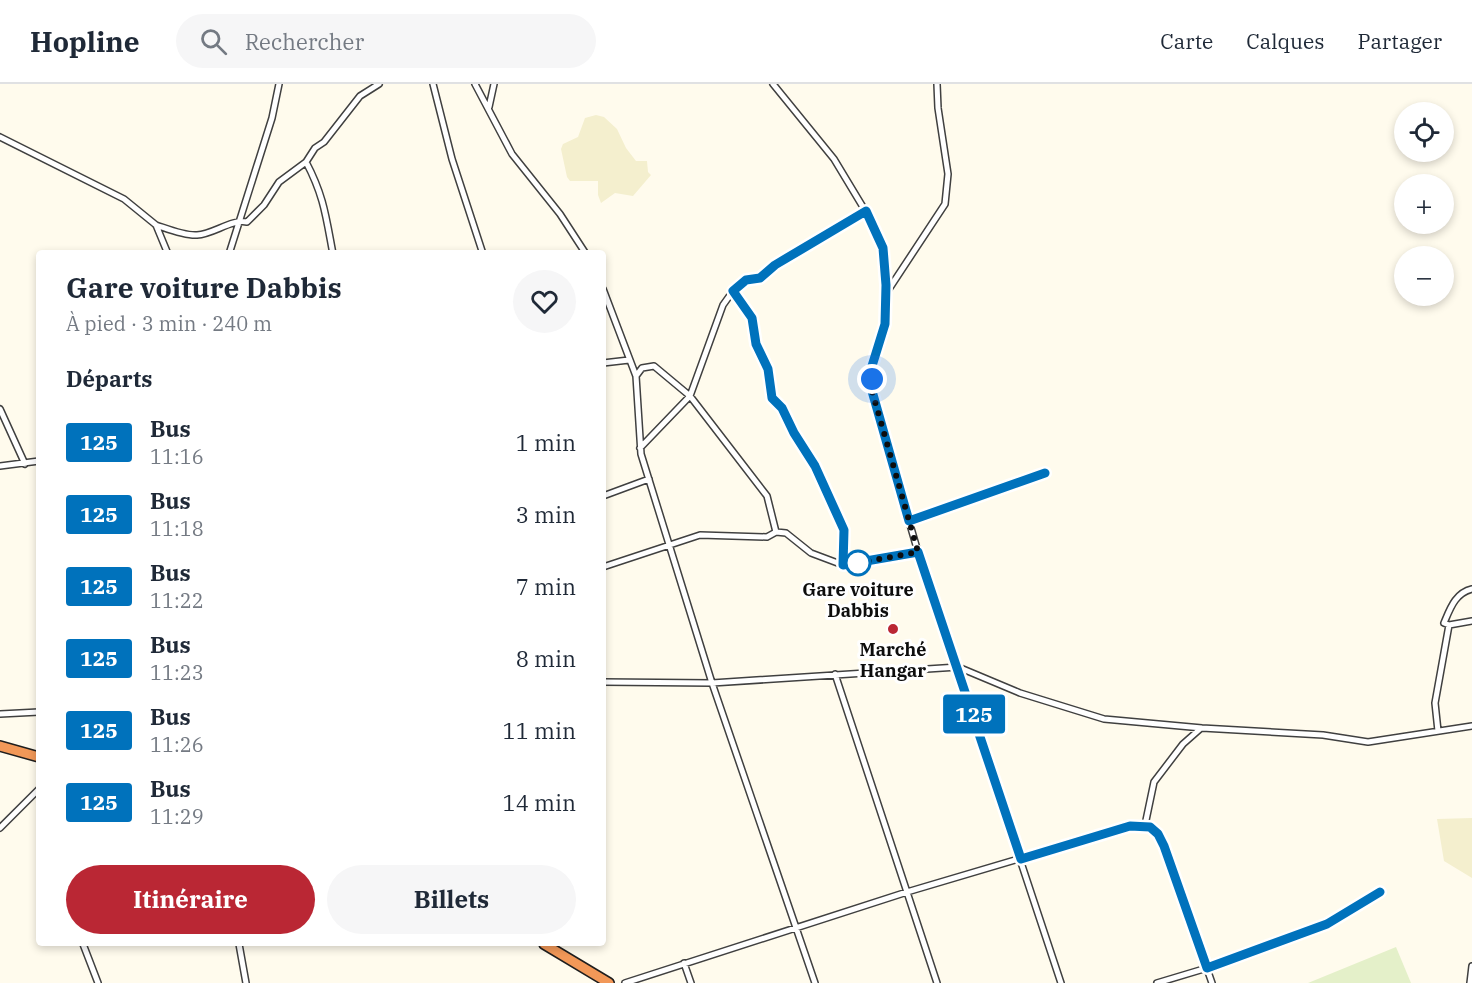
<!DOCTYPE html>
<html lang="fr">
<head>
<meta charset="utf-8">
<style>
	body { margin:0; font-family:"IBM Plex Serif",serif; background:#f6f6f7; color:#1f2937; height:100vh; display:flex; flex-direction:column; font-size:22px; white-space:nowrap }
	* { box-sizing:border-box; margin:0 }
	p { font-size:20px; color:#747a83 }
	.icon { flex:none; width:33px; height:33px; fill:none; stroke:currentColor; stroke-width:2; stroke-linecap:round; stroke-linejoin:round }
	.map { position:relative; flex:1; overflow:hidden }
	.panel { position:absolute; left:36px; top:166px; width:570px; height:696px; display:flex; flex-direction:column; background:#fff; border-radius:6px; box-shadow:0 3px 9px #0003 }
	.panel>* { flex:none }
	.badge { padding:0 12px; border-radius:4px; font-size:21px; line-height:39px }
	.buttons { position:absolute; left:1394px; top:18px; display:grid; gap:12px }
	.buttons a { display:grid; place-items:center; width:60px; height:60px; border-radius:50%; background:#fff; box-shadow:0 3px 9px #0003; font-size:30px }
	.you { position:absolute; width:30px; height:30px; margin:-15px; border:4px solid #fff; border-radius:50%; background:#1a73e8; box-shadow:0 0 0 9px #1a73e833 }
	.map>.badge { position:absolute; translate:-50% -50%; box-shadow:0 0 0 3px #fff }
	h2 { padding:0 30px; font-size:22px; line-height:54px }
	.round { display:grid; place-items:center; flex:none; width:63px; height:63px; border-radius:32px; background:#f6f6f7 }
	.summary { display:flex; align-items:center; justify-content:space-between; height:102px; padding:0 30px }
	h1 { font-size:28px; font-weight:700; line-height:45px }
	.primary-button { display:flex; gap:12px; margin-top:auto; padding:12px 30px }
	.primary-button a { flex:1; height:69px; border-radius:36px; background:#ba2734; color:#fff; font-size:24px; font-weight:700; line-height:69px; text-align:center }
	.primary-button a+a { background:#f6f6f7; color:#1f2937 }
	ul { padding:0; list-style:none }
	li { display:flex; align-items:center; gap:18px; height:72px; padding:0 30px }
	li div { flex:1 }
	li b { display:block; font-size:22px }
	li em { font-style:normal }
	li .badge { min-width:66px; font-weight:700; text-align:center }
	header { display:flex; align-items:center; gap:36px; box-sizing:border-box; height:84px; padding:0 30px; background:#fff; border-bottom:2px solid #e0e1e3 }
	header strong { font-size:28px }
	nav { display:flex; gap:33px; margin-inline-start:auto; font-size:21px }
	.search { width:420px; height:54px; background:#f6f6f7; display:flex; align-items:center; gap:15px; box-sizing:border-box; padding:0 21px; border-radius:33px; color:#747a83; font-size:22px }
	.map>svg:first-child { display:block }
</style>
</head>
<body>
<header>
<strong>Hopline</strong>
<div class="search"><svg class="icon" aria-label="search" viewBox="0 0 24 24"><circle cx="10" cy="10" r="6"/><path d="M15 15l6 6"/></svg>Rechercher</div>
<nav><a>Carte</a><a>Calques</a><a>Partager</a></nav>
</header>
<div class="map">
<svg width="1472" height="899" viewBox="0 0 1472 899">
	<rect width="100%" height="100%" fill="#fffbed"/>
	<path fill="#f4efce" d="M596 31 604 33 617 45 626 64 636 77H647L648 88 651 91 633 112 615 109 601 119 598 111V97H570L567 93 561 65 563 60 578 53 585 34Z
		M1472 734V794L1444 777 1437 735Z"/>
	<path fill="#e4f0c9" d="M1396 863 1411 899H1308Z"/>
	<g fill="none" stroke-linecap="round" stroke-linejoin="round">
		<defs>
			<path id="street" d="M433 0 452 75 483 170
				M475 0 512 70 560 130 586 170
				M773 0 834 75 872 138 883 164 886 201 885 240 872 282 871 307 918 468 1061 899
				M489 23 494 0
				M0 53 124 115 156 141 168 170
				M306 78C324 112 326 133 333 170
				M156 141C168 145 185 152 197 151 214 150 231 135 247 138L264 121 279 98 306 78 315 64 324 58 360 12 379 0
				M229 170 272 34 279 0
				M603 205 636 292 641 370 712 599 815 899
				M733 207 752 234 756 260 768 285 772 314 782 324 794 349 815 382 844 446 843 481
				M887 208 945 120 948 90 938 24 937 0
				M603 279 629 276
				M636 292 642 284 654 282 690 312 767 412 776 448 786 449 811 469 843 481 918 468
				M0 325 25 380
				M640 364 690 312 723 221 733 207 746 196 760 194 775 181 866 127
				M0 382 39 377
				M603 412 649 395
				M909 437 1045 389
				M603 483 700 451 767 453 776 448
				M1449 541 1444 539C1450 525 1455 509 1472 505
				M835 590 937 899
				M603 598 712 599 958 583 1020 609 1104 635 1202 644 1323 651 1368 658 1472 642
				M0 630 39 628
				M1200 645 1183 660 1154 698 1145 741 1158 750 1164 762 1212 899
				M1438 647 1435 619 1449 541 1472 537
				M0 744 39 705
				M83 860 98 899
				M239 860 246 899
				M684 879 691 899
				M625 899 907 808 1130 742 1145 741
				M1157 899 1207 884 1327 840 1380 808
				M1470 899 1472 882"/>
			<path id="highway" d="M0 662 39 673
				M544 860 609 899"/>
		</defs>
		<use href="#street" stroke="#404040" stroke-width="8"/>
		<use href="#highway" stroke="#1e1e1e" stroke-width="12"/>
		<use href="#street" stroke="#fff" stroke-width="5"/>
		<use href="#highway" stroke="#f29858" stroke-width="9"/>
	</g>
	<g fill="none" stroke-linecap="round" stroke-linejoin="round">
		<defs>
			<path id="line" d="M1045 389 909 437 872 307V282L885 240 886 201 883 164 866 127 775 181 760 194 746 196 733 207 752 234 756 260 768 285 772 314 782 324 794 349 815 382 844 446 843 481 918 468 1021 775 1130 742 1150 743 1158 750 1164 762 1207 884 1327 840 1380 808"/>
		</defs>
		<use href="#line" stroke="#fff" stroke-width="14"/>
		<use href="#line" stroke="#0072bc" stroke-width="9"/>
		<path stroke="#0d0d0d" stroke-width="6" stroke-dasharray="0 10.8" d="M858 479 918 468 872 307V295"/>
	</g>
	<circle fill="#fff" stroke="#0072bc" stroke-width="3" cx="858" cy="479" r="12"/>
	<circle fill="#ba2734" stroke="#fff" stroke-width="2" cx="893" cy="545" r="6"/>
	<g text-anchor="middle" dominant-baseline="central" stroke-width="6" stroke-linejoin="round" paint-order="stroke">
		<g font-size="18" font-weight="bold" fill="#0d0d0d" stroke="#fff">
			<text x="858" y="505">Gare voiture<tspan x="858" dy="21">Dabbis</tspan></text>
		</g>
		<g font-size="18" font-weight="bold" fill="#0d0d0d" stroke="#fff">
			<text x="893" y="565">Marché<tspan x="893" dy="21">Hangar</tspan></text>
		</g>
	</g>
</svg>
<div class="buttons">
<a><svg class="icon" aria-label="locate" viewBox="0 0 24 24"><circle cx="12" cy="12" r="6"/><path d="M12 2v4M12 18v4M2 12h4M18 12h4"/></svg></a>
<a>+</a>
<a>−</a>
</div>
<div class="you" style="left:872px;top:295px"></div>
<b class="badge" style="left:974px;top:630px;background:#0072bc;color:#fff">125</b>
<section class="panel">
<div class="summary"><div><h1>Gare voiture Dabbis</h1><p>À pied · 3 min · 240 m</p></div><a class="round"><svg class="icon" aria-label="heart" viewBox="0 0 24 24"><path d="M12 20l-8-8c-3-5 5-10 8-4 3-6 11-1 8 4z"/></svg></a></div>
<h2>Départs</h2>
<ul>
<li><span class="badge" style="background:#0072bc;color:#fff">125</span><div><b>Bus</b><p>11:16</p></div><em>1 min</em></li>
<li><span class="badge" style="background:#0072bc;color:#fff">125</span><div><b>Bus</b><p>11:18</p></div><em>3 min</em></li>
<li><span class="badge" style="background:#0072bc;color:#fff">125</span><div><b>Bus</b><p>11:22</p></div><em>7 min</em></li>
<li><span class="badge" style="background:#0072bc;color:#fff">125</span><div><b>Bus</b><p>11:23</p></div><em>8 min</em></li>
<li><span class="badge" style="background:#0072bc;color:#fff">125</span><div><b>Bus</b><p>11:26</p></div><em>11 min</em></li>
<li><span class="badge" style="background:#0072bc;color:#fff">125</span><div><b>Bus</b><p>11:29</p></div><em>14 min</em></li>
</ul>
<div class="primary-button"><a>Itinéraire</a><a>Billets</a></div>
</section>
</div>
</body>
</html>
